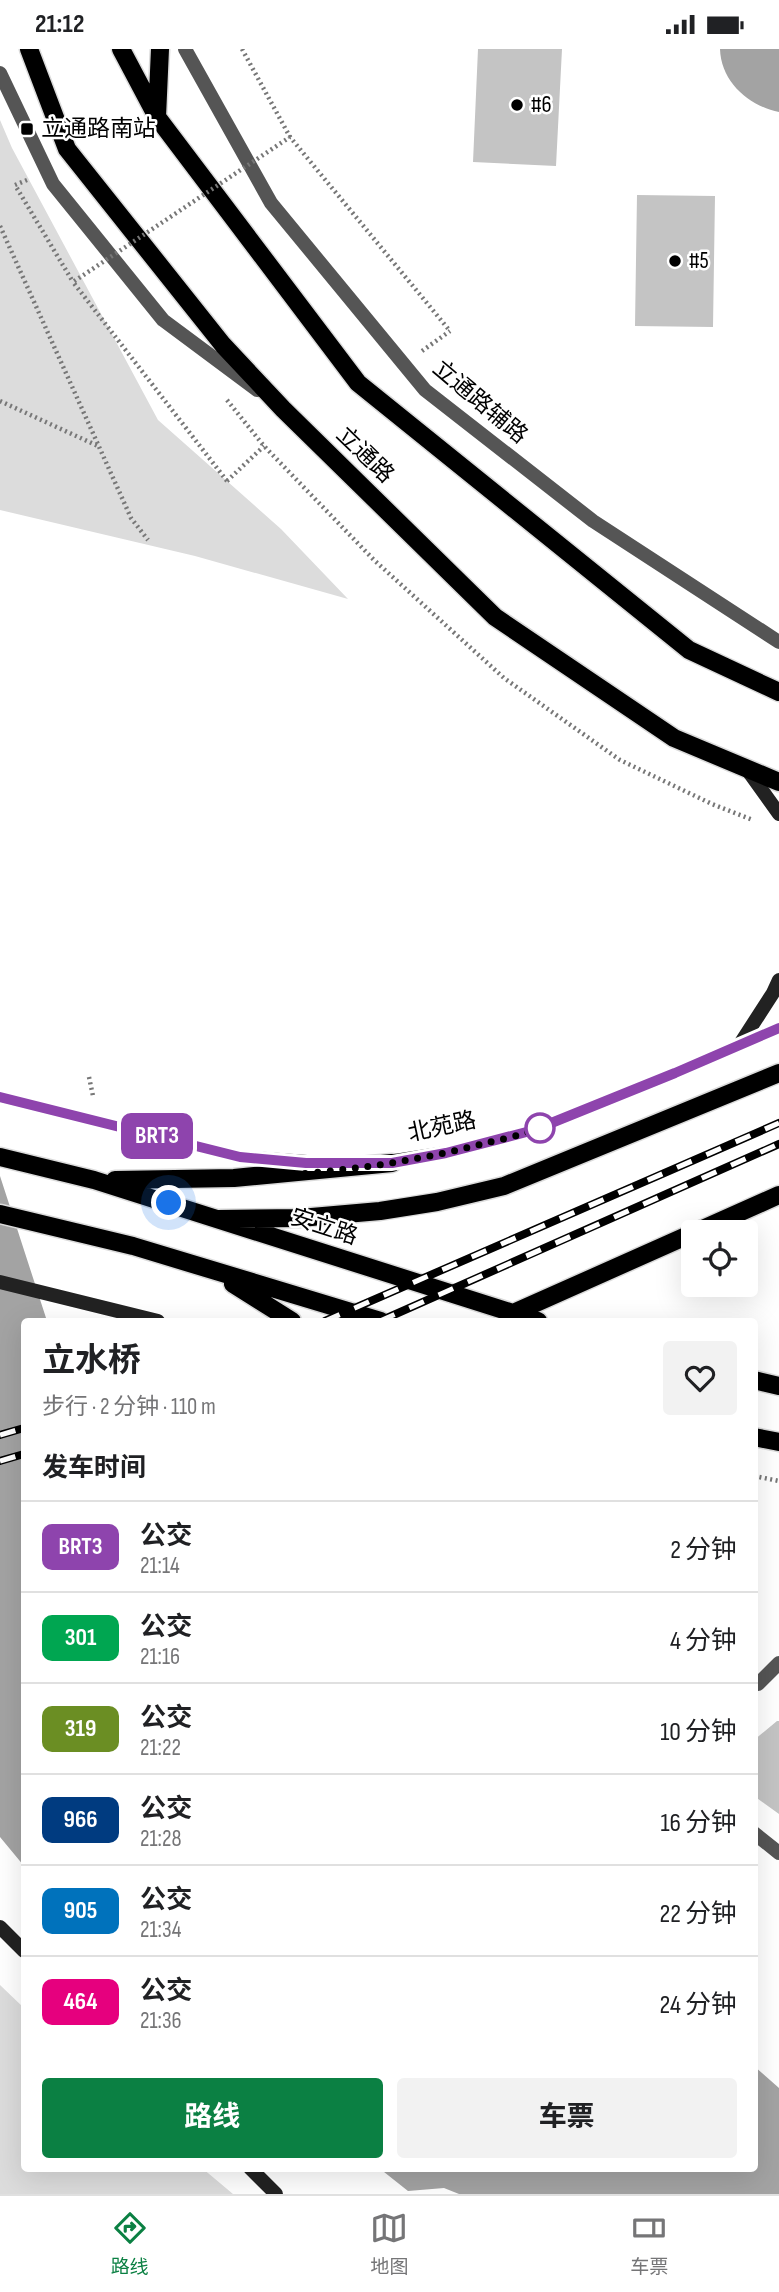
<!DOCTYPE html>
<html lang="zh">
<head>
<meta charset="utf-8">
<style>
	body { margin:0; font-family:"Sofia Sans Condensed","Noto Sans SC",sans-serif; background:#f2f2f2; color:#202124; height:100vh; display:flex; flex-direction:column; font-size:26px; white-space:nowrap }
	* { box-sizing:border-box; margin:0 }
	p { font-size:23px; color:#757577 }
	.icon { flex:none; width:38px; height:38px; fill:none; stroke:currentColor; stroke-width:2; stroke-linecap:round; stroke-linejoin:round }
	.map { position:relative; flex:1; overflow:hidden }
	.details { position:absolute; left:21px; top:1269px; width:737px; height:854px; display:flex; flex-direction:column; background:#fff; border-radius:7px; box-shadow:0 7px 28px #0002 }
	.details>* { flex:none }
	.badge { padding:0 14px; border-radius:10px; font-size:24px; line-height:46px }
	.tools { position:absolute; left:681px; top:1171px; display:grid; gap:14px }
	.tools a { display:grid; place-items:center; width:77px; height:77px; border-radius:7px; background:#fff; box-shadow:0 7px 28px #0002; font-size:35px }
	.you { position:absolute; width:35px; height:35px; margin:-18px; border:5px solid #fff; border-radius:50%; background:#1a73e8; box-shadow:0 0 0 10px #1a73e833 }
	.map>.badge { position:absolute; translate:-50% -50%; box-shadow:0 0 0 4px #fff }
	h2 { padding:0 21px; font-size:26px; line-height:63px }
	.round { display:grid; place-items:center; flex:none; width:74px; height:74px; border-radius:7px; background:#f2f2f2 }
	.summary { display:flex; align-items:center; justify-content:space-between; height:119px; padding:0 21px }
	h1 { font-size:33px; font-weight:700; line-height:52px }
	.primary-button { display:flex; gap:14px; margin-top:auto; padding:14px 21px }
	.primary-button a { flex:1; height:80px; border-radius:7px; background:#0b8043; color:#fff; font-size:28px; font-weight:700; line-height:80px; text-align:center }
	.primary-button a+a { background:#f2f2f2; color:#202124 }
	ul { padding:0; list-style:none }
	li { display:flex; align-items:center; gap:21px; height:91px; padding:0 21px; border-top:2px solid #e0e0e0 }
	li div { flex:1 }
	li b { display:block; font-size:26px }
	li em { font-style:normal }
	li .badge { min-width:77px; font-weight:700; text-align:center }
	.status { display:flex; justify-content:space-between; align-items:center; height:49px; padding:0 35px; background:#fff; direction:ltr }
	.status svg { height:19px; fill:currentColor }
	.dock { display:flex; justify-content:space-around; align-items:center; height:98px; border-top:2px solid #e0e0e0; background:#fff; font-size:19px; color:#757577 }
	.dock a { display:grid; justify-items:center; gap:4px }
	.dock .current { color:#0b8043 }
	.map>svg:first-child { display:block }
</style>
</head>
<body>
<div class="status"><b>21:12</b><svg viewBox="0 0 49 12"><path d="M0 12V9h3v3zM5 12V6h3v6zM10 12V3h3v9zM15 12V0h3v12zM26 1h20v11H26zM47 4h2v5h-2z"/></svg></div>
<div class="map">
<svg width="779" height="2145" viewBox="0 0 779 2145">
	<rect width="100%" height="100%" fill="#fff"/>
	<path fill="#dcdcdc" d="M0 71 12 99 158 371 281 480 348 550 195 507 0 461Z
		M0 1936 24 1959V2119H202L233 2145H0Z"/>
	<path fill="#a3a3a3" d="M720 0H779V63C749 57 721 33 720 0Z
		M0 1127 47 1272H24V1817L0 1788Z
		M754 2017 779 2039V2145H459L444 2139 408 2142 379 2119H754Z"/>
	<path fill="#c4c4c4" d="M478 0H562L556 117 473 113Z
		M637 146 715 147 713 278 635 277Z
		M777 1672H779V1765L754 1747V1691Z"/>
	<g fill="none" stroke-linecap="round" stroke-linejoin="round">
		<defs>
			<path id="primary" d="M29 0 67 100 223 296 283 360 495 568 674 689 779 733
				M121 0 157 68 358 334 689 601 779 643
				M157 68 160 0
				M0 1108 94 1131 538 1272
				M115 1131 234 1129 392 1114
				M0 1165 133 1197 381 1272
				M218 1170 300 1169 380 1162 437 1153 504 1137 779 1024
				M696 1183 779 1146
				M233 1235 292 1272
				M509 1266 693 1184
				M754 1331 779 1337
				M754 1388 779 1393"/>
		</defs>
		<use href="#primary" stroke="#dbdbdb" stroke-width="21"/>
		<path stroke="#777" stroke-width="4.5" stroke-dasharray="2 3.5" stroke-linecap="butt" d="M242 0 290 88
			M27 131 15 136 73 233
			M0 177 131 469 148 491
			M422 302 450 282
			M227 351 264 397 374 511 504 629 620 711 712 755 753 771
			M0 352 98 397
			M227 432 264 397
			M89 1028 93 1047
			M754 1427 779 1432"/>
		<path stroke="#555" stroke-width="14" d="M754 1634 758 1635 779 1614
			M754 1784 779 1804"/>
		<path stroke="#555" stroke-width="14" d="M185 0 271 154 425 341 593 472 779 593
			M0 24 53 135 163 271 257 341"/>
		<path stroke="#222" stroke-width="14" d="M746 719 779 765
			M740 995 773 944 779 931
			M0 1048 240 1108 320 1114
			M382 1114 446 1104 534 1081 675 1024 779 979
			M0 1233 158 1272
			M0 1878 24 1902
			M250 2119 276 2145"/>
		<use href="#primary" stroke="#000" stroke-width="18"/>
		<defs>
			<path id="rail" d="M325 1272 779 1074
				M380 1272 779 1095
				M0 1386 24 1379
				M0 1412 24 1405"/>
		</defs>
		<use href="#rail" stroke="#000" stroke-width="8"/>
		<use href="#rail" stroke="#fff" stroke-width="5" stroke-dasharray="16" stroke-linecap="butt"/>
		<path stroke="#777" stroke-width="4.5" stroke-dasharray="2 3.5" stroke-linecap="butt" d="M227 432 73 233 290 88 450 282"/>
	</g>
	<g fill="none" stroke-linecap="round" stroke-linejoin="round">
		<defs>
			<path id="line" d="M0 1048 240 1108 306 1114H392L446 1104 534 1081 675 1024 779 979"/>
		</defs>
		<use href="#line" stroke="#fff" stroke-width="16"/>
		<use href="#line" stroke="#8e44ad" stroke-width="10"/>
		<path stroke="#000" stroke-width="7" stroke-dasharray="0 12.6" d="M169 1154 94 1131C222 1132 354 1128 478 1096 498 1091 520 1087 540 1079"/>
	</g>
	<g fill="#000" stroke="#fff" stroke-width="2.5">
		<circle cx="517" cy="56" r="7"/>
		<rect x="20" y="73" width="14" height="14" rx="3.5"/>
		<circle cx="675" cy="212" r="7"/>
	</g>
	<circle fill="#fff" stroke="#8e44ad" stroke-width="3.5" cx="540" cy="1079" r="14"/>
	<g text-anchor="middle" dominant-baseline="central" stroke-width="5" stroke-linejoin="round" paint-order="stroke">
		<g font-size="23" fill="#000" stroke="#fff" text-anchor="start">
			<text x="531" y="56">#6</text>
			<text x="41" y="80">立通路南站</text>
			<text x="689" y="212">#5</text>
		</g>
		<g font-size="23" fill="#000" stroke="#fff">
			<text transform="translate(480 353) rotate(40)">立通路辅路</text>
			<text transform="translate(365 406) rotate(44)">立通路</text>
			<text transform="translate(442 1078) rotate(-12)">北苑路</text>
			<text transform="translate(324 1178) rotate(18)">安立路</text>
		</g>
	</g>
</svg>
<div class="tools">
<a><svg class="icon" aria-label="locate" viewBox="0 0 24 24"><circle cx="12" cy="12" r="6"/><path d="M12 2v4M12 18v4M2 12h4M18 12h4"/></svg></a>
</div>
<div class="you" style="left:169px;top:1154px"></div>
<b class="badge" style="left:157px;top:1087px;background:#8e44ad;color:#fff">BRT3</b>
<section class="details">
<div class="summary"><div><h1>立水桥</h1><p>步行 · 2 分钟 · 110 m</p></div><a class="round"><svg class="icon" aria-label="heart" viewBox="0 0 24 24"><path d="M12 20l-8-8c-3-5 5-10 8-4 3-6 11-1 8 4z"/></svg></a></div>
<h2>发车时间</h2>
<ul>
<li><span class="badge" style="background:#8e44ad;color:#fff">BRT3</span><div><b>公交</b><p>21:14</p></div><em>2 分钟</em></li>
<li><span class="badge" style="background:#00a651;color:#fff">301</span><div><b>公交</b><p>21:16</p></div><em>4 分钟</em></li>
<li><span class="badge" style="background:#6b8e23;color:#fff">319</span><div><b>公交</b><p>21:22</p></div><em>10 分钟</em></li>
<li><span class="badge" style="background:#003b80;color:#fff">966</span><div><b>公交</b><p>21:28</p></div><em>16 分钟</em></li>
<li><span class="badge" style="background:#0072bc;color:#fff">905</span><div><b>公交</b><p>21:34</p></div><em>22 分钟</em></li>
<li><span class="badge" style="background:#e6007e;color:#fff">464</span><div><b>公交</b><p>21:36</p></div><em>24 分钟</em></li>
</ul>
<div class="primary-button"><a>路线</a><a>车票</a></div>
</section>
</div>
<nav class="dock">
<a class="current"><svg class="icon" aria-label="directions" viewBox="0 0 24 24"><path d="M12 3l9 9-9 9-9-9zM9 14v-3h6M13 9l2 2-2 2"/></svg>路线</a>
<a><svg class="icon" aria-label="map" viewBox="0 0 24 24"><path d="M3 6l6-2 6 2 6-2v14l-6 2-6-2-6 2zM9 4v14M15 6v14"/></svg>地图</a>
<a><svg class="icon" aria-label="tickets" viewBox="0 0 24 24"><path d="M3 7h18v10H3zM15 7v10"/></svg>车票</a>
</nav>
</body>
</html>
